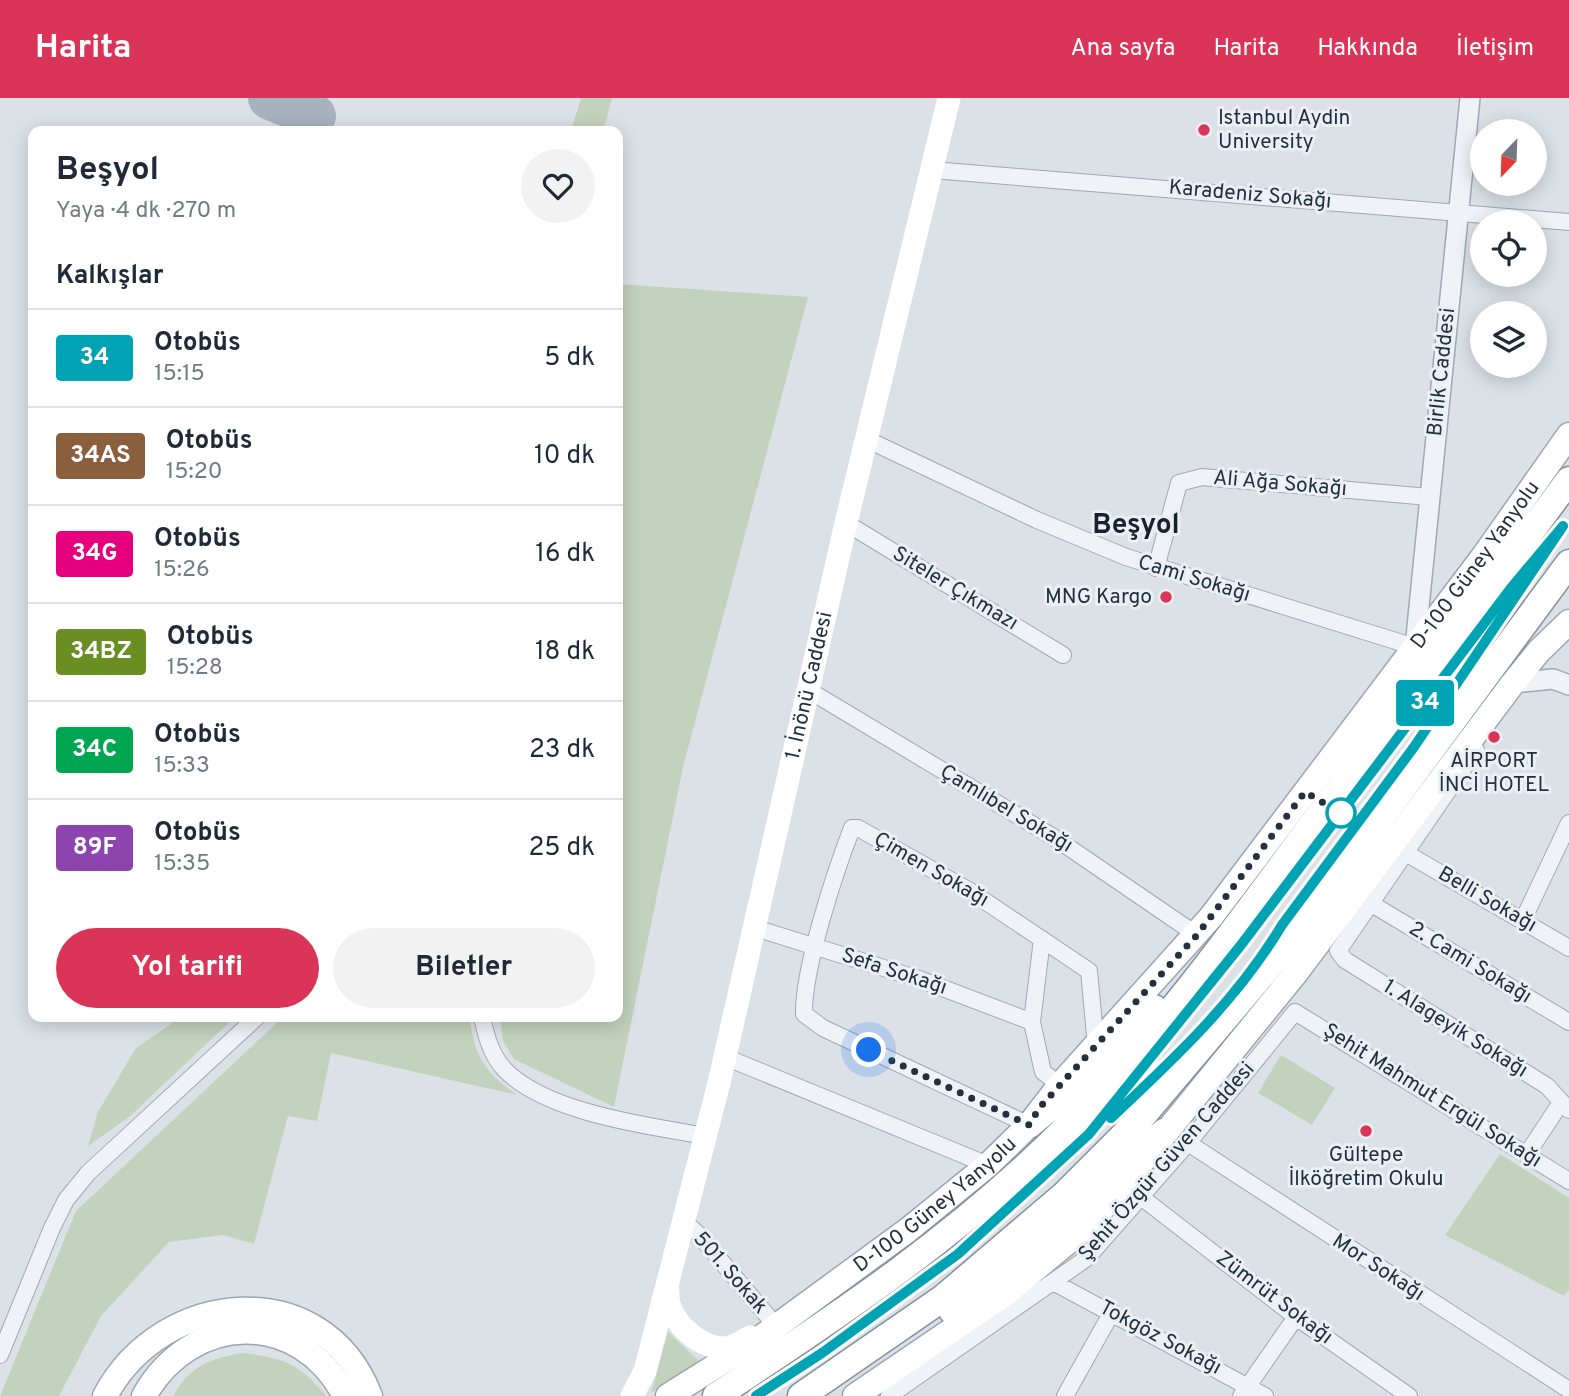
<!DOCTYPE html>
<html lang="tr">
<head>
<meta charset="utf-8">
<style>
	body { margin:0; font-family:Overpass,sans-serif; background:#f2f2f3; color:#1f2937; height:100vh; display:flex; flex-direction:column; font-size:26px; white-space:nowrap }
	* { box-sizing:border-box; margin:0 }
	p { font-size:23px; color:#747a83 }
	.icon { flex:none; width:38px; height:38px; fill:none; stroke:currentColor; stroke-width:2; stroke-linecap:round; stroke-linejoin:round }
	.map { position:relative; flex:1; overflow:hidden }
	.details { position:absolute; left:28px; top:28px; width:595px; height:896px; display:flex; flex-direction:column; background:#fff; border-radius:14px; box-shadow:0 4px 18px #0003 }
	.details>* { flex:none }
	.badge { padding:0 14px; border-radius:5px; font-size:24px; line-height:46px }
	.needle { width:46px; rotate:203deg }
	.fabs { position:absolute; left:1470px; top:21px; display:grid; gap:14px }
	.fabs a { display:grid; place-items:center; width:77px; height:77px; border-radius:50%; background:#fff; box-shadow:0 4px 18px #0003; font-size:35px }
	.you { position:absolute; width:35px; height:35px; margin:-18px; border:5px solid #fff; border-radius:50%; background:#1a73e8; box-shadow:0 0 0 10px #1a73e833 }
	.map>.badge { position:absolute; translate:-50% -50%; box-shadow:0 0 0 4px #fff }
	h2 { padding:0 28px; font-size:26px; line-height:63px }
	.round { display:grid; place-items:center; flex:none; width:74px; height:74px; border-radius:37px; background:#f2f2f3 }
	.overview { display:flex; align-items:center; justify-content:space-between; height:119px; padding:0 28px }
	h1 { font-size:33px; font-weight:700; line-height:52px }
	.cta { display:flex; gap:14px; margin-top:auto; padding:14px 28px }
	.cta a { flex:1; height:80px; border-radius:42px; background:#da3458; color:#fff; font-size:28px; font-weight:700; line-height:80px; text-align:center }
	.cta a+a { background:#f2f2f3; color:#1f2937 }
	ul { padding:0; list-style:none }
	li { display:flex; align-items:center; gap:21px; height:98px; padding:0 28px; border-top:2px solid #e0e1e3 }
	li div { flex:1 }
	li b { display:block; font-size:26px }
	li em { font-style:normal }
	li .badge { min-width:77px; font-weight:700; text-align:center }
	header { display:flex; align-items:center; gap:42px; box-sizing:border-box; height:98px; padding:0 35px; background:#da3458; color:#fff }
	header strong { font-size:33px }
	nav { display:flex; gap:38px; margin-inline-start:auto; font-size:24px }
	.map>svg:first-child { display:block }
</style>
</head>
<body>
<header>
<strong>Harita</strong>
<nav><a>Ana sayfa</a><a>Harita</a><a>Hakkında</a><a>İletişim</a></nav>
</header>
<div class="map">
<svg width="1569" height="1298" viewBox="0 0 1569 1298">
	<rect width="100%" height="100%" fill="#dce1e8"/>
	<path fill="#c3d2bc" d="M581 0H612L603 33H571Z
		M618 186 808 199 683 669 614 1009 514 961 503 943 500 919H618Z
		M181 919H235L129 1019 88 1048 98 1014 136 950Z
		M283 919H470C473 956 486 977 518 997L331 955 317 1023 288 1018 254 1146 223 1137 169 1144 101 1218 59 1298H0L76 1113Z
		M1281 957 1335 990 1312 1027 1258 995Z
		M1500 1056 1569 1100V1191L1564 1198 1445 1137Z
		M668 1234 699 1263 651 1295Z
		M244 1255C285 1261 299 1265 326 1298H173C189 1269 212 1259 244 1255Z"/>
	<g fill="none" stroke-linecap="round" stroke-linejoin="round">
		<path stroke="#a8b2be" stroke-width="44" d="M270 0 314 18"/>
		<defs>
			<path id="minor" d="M932 72 1569 124
				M866 341 1037 422 1126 459 1415 549
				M846 425 1063 557
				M1156 470 1179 385 1202 379 1429 399
				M810 593 1055 740 1197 837
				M1476 652 1338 853 1345 862 1547 988 1569 1012
				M1404 754 1569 850
				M1370 805 1569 924
				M1523 822 1569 725
				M755 830 919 881 1032 924
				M1042 841 1032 924 1043 974 1060 987
				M482 919C486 938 491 957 505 972 547 1015 649 1028 706 1038
				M725 959 988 1067
				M1029 1027 823 930 804 916C803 871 835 774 852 730H858L970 793 1089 873 1096 948
				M1188 1045 1569 1292
				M1527 1056 1560 1006
				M1141 1099 1296 1219 1409 1298
				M684 1123 699 1137 776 1228
				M1053 1184 1265 1298
				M0 1257 52 1130 66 1102 88 1075 257 919
				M889 1298 1087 1160 1188 1045 1295 914 1569 1083
				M1065 1298 1112 1214
				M1241 1298 1296 1219"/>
			<path id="tertiary" d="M1415 549 1470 0
				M1513 585 1553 581 1569 587"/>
			<g id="primary">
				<path d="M105 1298C162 1191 323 1175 370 1298"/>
				<path d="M144 1298C191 1214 299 1210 345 1298"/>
				<path id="s2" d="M668 1298 759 1241 908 1132 988 1067 1029 1027 1060 987 1211 819 1483 459 1569 337"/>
				<path d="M855 1298 1005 1196 1081 1133 1115 1097 1295 876 1513 585 1539 553 1569 524"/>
			</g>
			<path id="trunk" d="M1029 1027 1085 980 1154 910
				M952 1213 1048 1140 1164 1034
				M716 1298C840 1217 963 1134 1068 1028 1159 937 1234 832 1311 728 1397 613 1484 498 1569 382
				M801 1298 943 1200 1064 1097 1140 1021 1288 846 1569 465"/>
		</defs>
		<use href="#minor" stroke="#a1a8b2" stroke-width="18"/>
		<use href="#tertiary" stroke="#a1a8b2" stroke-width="22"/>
		<use href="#primary" stroke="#9aa6b4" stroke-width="27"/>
		<use href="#trunk" stroke="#8290a0" stroke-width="29"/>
		<use href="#minor" stroke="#eff2f6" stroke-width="16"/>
		<use href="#tertiary" stroke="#eff2f6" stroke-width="19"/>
		<g stroke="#fff" stroke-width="23">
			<path d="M668 1194C665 1219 698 1251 725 1250 734 1249 742 1243 750 1239"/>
			<path id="s1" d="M632 1298 645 1273 719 985 846 425 949 0"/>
		</g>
		<use href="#primary" stroke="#fff" stroke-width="24"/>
		<use href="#trunk" stroke="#fff" stroke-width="26"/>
	</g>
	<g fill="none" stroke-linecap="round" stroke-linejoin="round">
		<defs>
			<path id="line" d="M756 1298 822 1255 958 1156 1089 1036 1241 847 1511 490 1563 428 1414 649 1282 827C1238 901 1174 961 1111 1020"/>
		</defs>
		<use href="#line" stroke="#fff" stroke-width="16"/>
		<use href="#line" stroke="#00a3b4" stroke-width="10"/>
		<path stroke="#24303f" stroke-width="7" stroke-dasharray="0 12.6" d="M869 952 1029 1027 1040 1009 1197 837 1305 694 1341 715"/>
	</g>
	<g fill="#da3458" stroke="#ebf0f5" stroke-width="2.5">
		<circle cx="1204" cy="32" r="7"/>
		<circle cx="1166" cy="499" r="7"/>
		<circle cx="1494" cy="639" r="7"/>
		<circle cx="1366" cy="1033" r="7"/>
	</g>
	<circle fill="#fff" stroke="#00a3b4" stroke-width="3.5" cx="1341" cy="715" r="14"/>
	<g text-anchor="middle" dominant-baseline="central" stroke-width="6" stroke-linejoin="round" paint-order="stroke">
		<g font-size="21" fill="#24303f" stroke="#ebf0f5">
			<text x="1218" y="20" text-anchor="start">Istanbul Aydin<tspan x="1218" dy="24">University</tspan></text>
			<text x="1152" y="499" text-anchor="end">MNG Kargo</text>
			<text x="1494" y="663">AİRPORT<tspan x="1494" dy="24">İNCİ HOTEL</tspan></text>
			<text x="1366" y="1057">Gültepe<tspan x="1366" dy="24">İlköğretim Okulu</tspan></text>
		</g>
		<g font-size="21" fill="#24303f" stroke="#ebf0f5">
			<text transform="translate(1250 97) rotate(5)">Karadeniz Sokağı</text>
			<text transform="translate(1442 274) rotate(-84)">Birlik Caddesi</text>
			<text transform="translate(1280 386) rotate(5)">Ali Ağa Sokağı</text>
			<text stroke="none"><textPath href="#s2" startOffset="1169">D-100 Güney Yanyolu</textPath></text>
			<text transform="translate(1194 481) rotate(17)">Cami Sokağı</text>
			<text transform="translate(955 491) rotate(31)">Siteler Çıkmazı</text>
			<text stroke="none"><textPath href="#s1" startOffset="733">1. İnönü Caddesi</textPath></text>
			<text transform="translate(1006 711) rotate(31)">Çamlıbel Sokağı</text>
			<text transform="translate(931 772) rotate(30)">Çimen Sokağı</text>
			<text transform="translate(1487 802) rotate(30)">Belli Sokağı</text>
			<text transform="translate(1470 865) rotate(31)">2. Cami Sokağı</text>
			<text transform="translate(894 874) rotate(18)">Sefa Sokağı</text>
			<text transform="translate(1455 931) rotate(32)">1. Alageyik Sokağı</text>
			<text transform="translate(1432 998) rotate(32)">Şehit Mahmut Ergül Sokağı</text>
			<text transform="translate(1167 1064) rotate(-49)">Şehit Özgür Güven Caddesi</text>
			<text stroke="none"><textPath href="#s2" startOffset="329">D-100 Güney Yanyolu</textPath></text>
			<text transform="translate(1378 1170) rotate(33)">Mor Sokağı</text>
			<text transform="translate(730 1175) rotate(49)">501. Sokak</text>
			<text transform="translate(1274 1200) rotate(37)">Zümrüt Sokağı</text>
			<text transform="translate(1160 1240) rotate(28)">Tokgöz Sokağı</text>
		</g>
		<g font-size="28" font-weight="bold" fill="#172130" stroke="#ebf0f5">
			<text x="1136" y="428">Beşyol</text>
		</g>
	</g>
</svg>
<div class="fabs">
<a><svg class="needle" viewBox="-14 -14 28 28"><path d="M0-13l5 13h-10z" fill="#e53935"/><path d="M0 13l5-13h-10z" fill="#747a83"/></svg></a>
<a><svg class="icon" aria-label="locate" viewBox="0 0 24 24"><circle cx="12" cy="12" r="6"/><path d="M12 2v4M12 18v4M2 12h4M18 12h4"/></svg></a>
<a><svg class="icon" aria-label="layers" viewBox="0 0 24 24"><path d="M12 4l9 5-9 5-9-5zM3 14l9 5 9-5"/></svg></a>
</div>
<div class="you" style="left:869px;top:952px"></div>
<b class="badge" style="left:1425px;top:605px;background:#00a3b4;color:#fff">34</b>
<section class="details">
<div class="overview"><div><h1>Beşyol</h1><p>Yaya · 4 dk · 270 m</p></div><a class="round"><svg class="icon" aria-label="heart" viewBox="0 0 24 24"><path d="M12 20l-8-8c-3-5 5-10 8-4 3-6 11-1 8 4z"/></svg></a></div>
<h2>Kalkışlar</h2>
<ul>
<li><span class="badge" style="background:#00a3b4;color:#fff">34</span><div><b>Otobüs</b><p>15:15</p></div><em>5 dk</em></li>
<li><span class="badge" style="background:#8b5e3c;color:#fff">34AS</span><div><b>Otobüs</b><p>15:20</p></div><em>10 dk</em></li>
<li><span class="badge" style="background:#e6007e;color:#fff">34G</span><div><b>Otobüs</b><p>15:26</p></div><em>16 dk</em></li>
<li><span class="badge" style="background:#6b8e23;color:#fff">34BZ</span><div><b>Otobüs</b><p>15:28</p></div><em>18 dk</em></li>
<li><span class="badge" style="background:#00a651;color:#fff">34C</span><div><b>Otobüs</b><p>15:33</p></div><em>23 dk</em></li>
<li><span class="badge" style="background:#8e44ad;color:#fff">89F</span><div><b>Otobüs</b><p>15:35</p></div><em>25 dk</em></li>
</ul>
<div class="cta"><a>Yol tarifi</a><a>Biletler</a></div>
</section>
</div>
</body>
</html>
